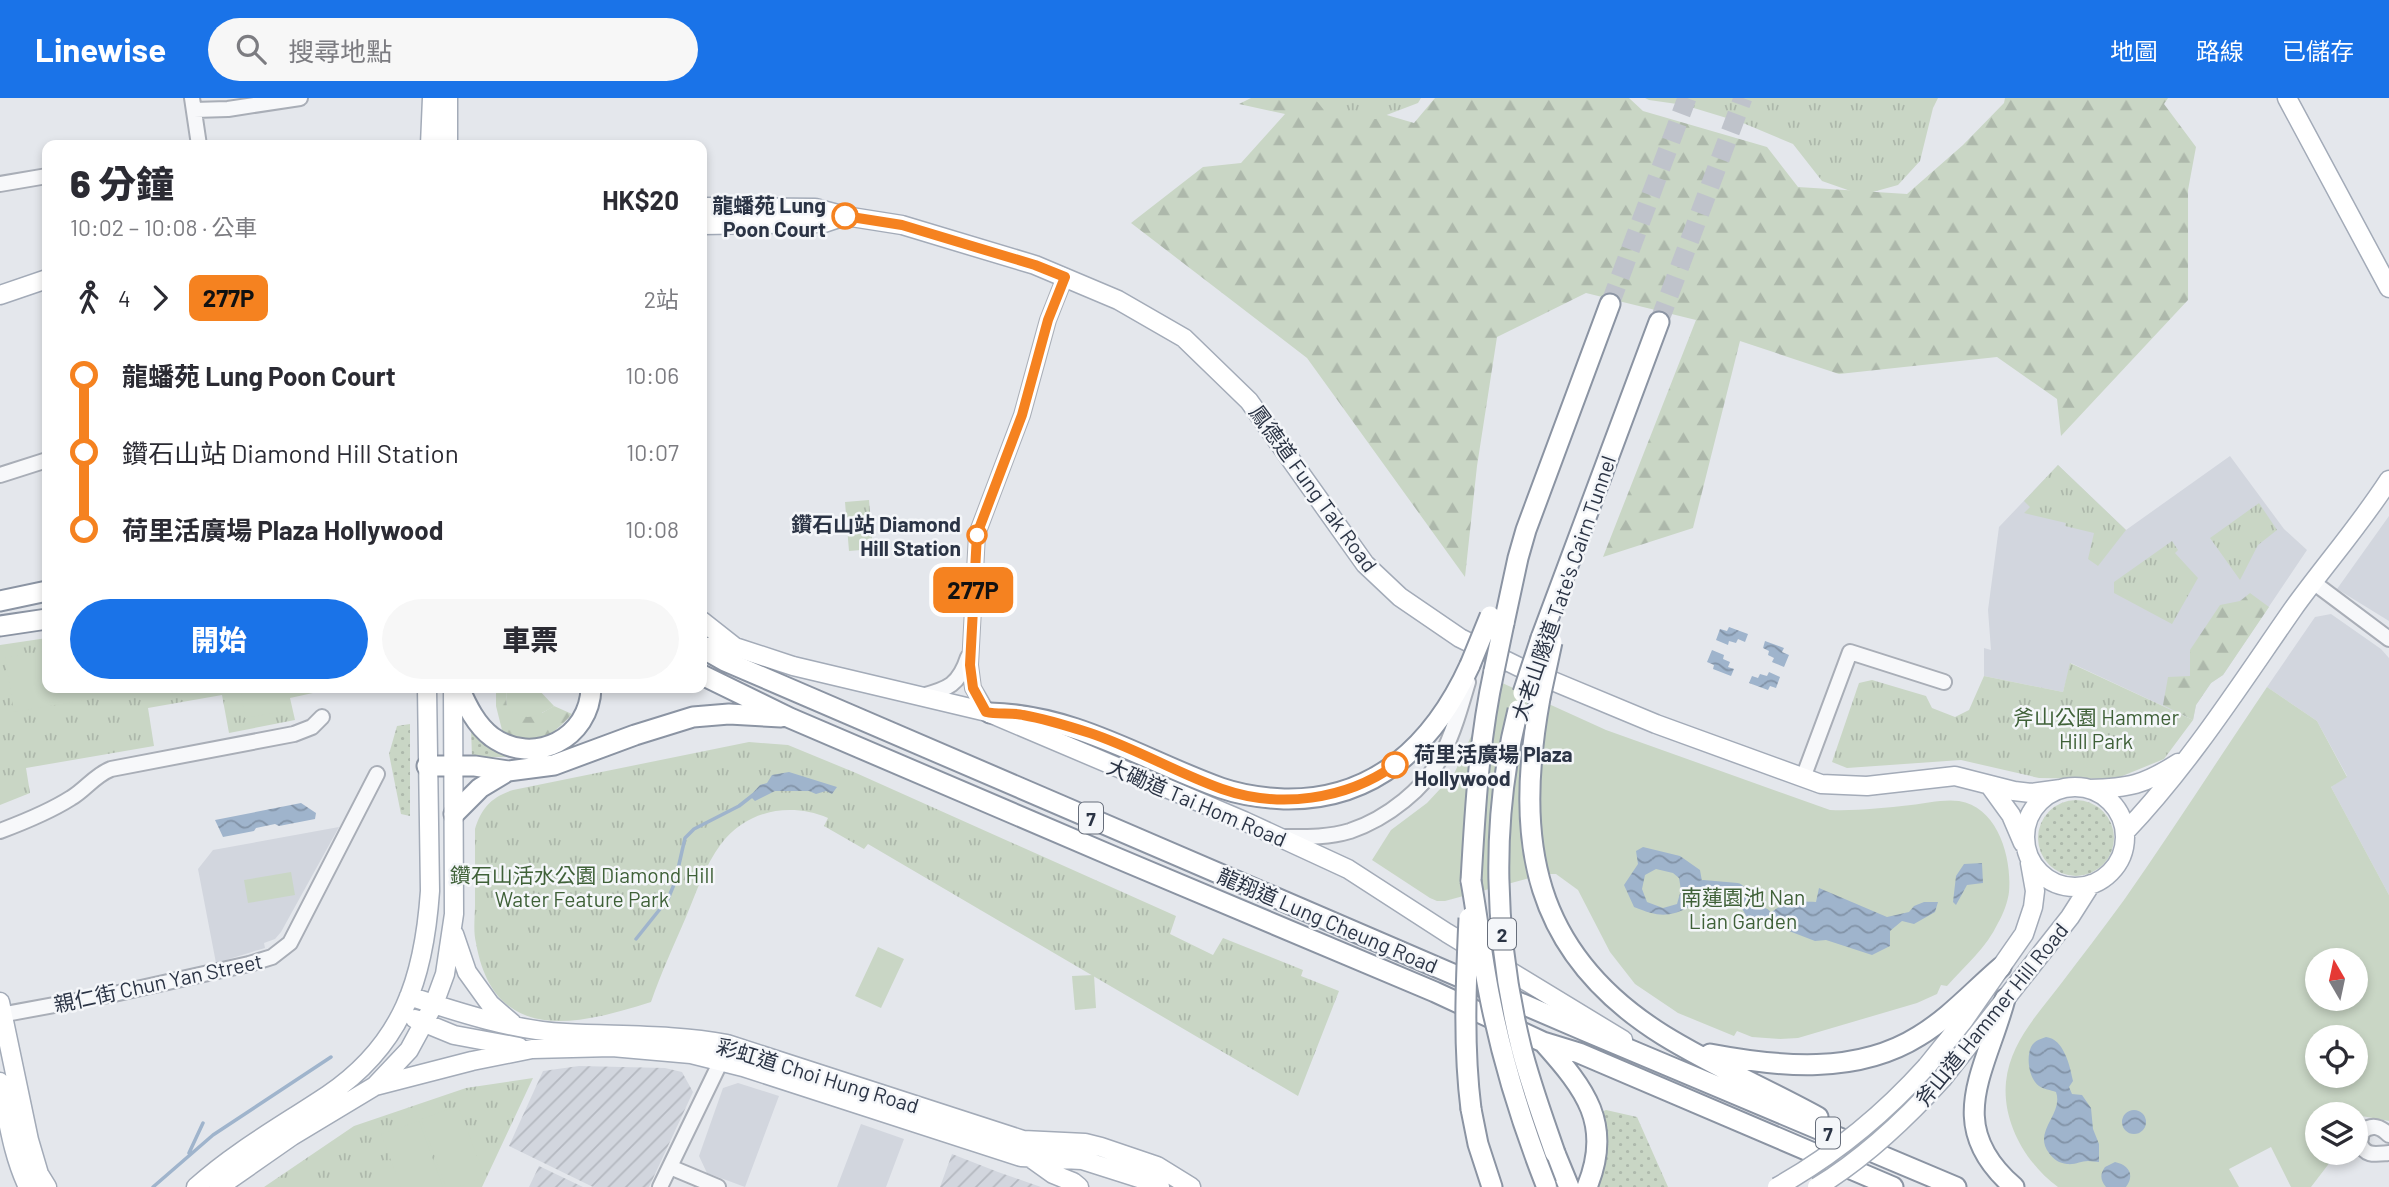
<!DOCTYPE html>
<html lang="zh-TW">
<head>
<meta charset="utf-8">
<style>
	body { margin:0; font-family:Barlow,"Noto Sans TC",sans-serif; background:#f7f7f7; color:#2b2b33; height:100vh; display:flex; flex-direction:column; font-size:26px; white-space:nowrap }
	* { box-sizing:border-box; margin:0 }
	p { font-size:23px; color:#7c7c81 }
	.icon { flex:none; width:38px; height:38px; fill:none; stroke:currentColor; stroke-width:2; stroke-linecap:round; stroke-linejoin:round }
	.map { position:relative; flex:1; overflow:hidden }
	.sheet { position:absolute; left:42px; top:42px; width:665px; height:553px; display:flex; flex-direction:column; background:#fff; border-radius:14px; box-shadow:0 4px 10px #0003 }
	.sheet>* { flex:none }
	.badge { padding:0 14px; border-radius:10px; font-size:24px; line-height:46px }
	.needle { width:46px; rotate:351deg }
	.controls { position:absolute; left:2305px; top:850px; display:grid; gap:14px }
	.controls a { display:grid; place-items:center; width:63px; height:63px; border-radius:50%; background:#fff; box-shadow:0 4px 10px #0003; font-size:35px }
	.map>.badge { position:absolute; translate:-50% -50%; box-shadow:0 0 0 4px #fff }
	.legs { display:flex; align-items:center; gap:10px; height:77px; padding:0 28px; font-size:23px }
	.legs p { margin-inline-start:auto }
	.overview { display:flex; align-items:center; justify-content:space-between; height:119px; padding:0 28px }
	h1 { font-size:38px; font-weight:800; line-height:52px }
	.action { display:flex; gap:14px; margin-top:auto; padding:14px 28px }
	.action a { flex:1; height:80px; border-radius:42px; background:#1a73e8; color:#fff; font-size:28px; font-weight:800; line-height:80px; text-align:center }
	.action a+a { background:#f7f7f7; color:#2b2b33 }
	ul { padding:0 28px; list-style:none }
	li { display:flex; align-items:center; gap:24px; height:77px; font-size:26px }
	li i { display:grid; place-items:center; width:10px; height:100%; margin:0 9px; background:currentColor }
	li i::after { content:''; width:18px; height:18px; margin:-9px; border:5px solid; border-radius:50%; background:#fff }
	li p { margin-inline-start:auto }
	li:first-child i { background:linear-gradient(#0000 50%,currentColor 0) }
	li:last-child i { background:linear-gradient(currentColor 50%,#0000 0) }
	header { display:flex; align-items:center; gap:42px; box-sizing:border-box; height:98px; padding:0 35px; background:#1a73e8; color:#fff }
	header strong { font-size:33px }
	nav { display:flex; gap:38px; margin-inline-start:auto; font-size:24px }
	.search { width:490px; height:63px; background:#f7f7f7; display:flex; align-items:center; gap:18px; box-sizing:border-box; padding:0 24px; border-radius:38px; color:#7c7c81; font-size:26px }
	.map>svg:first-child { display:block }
</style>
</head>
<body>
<header>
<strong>Linewise</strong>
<div class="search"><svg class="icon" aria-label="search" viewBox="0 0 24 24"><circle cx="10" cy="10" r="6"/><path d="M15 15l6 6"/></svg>搜尋地點</div>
<nav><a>地圖</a><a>路線</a><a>已儲存</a></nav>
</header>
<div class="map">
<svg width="2389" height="1089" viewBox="0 0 2389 1089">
	<defs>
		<pattern id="industrial-furrows" width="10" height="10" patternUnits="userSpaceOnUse" patternTransform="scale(1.75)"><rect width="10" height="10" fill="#d2d6de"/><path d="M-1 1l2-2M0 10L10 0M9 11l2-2" fill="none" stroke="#b4b8c0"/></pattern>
		<pattern id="grass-dots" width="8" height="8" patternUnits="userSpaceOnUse" patternTransform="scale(1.75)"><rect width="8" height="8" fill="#c9d6c5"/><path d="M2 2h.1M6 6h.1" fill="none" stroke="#adb8ab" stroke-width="1.8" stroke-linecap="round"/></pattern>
		<pattern id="forest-firs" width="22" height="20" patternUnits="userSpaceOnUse" patternTransform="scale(1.75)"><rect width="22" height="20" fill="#c9d6c5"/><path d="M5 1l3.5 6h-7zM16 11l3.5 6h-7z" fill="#adb8ab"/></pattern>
		<pattern id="park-tufts" width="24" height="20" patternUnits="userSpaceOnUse" patternTransform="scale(1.75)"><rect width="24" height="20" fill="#c9d6c5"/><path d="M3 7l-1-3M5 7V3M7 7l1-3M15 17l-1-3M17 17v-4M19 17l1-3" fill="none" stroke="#adb8ab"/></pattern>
		<pattern id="water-waves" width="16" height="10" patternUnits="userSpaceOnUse" patternTransform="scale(1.75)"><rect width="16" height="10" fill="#9fb4cc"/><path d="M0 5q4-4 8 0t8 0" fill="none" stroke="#8293a7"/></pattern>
	</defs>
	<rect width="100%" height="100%" fill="#e4e7ec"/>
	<path fill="#d2d6de" d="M2230 358 2284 431 2307 452 2223 577 2211 585 2196 607 2193 622 2071 565 2063 594 1984 578V550L1991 552 1988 512 1999 429 2058 367 2126 432Z
		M2389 418V523L2337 491Z
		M2331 516 2381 551 2389 560V797L2331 689 2347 678 2317 623 2267 589 2315 519Z
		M339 729 281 834 275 841 264 845 265 850 216 865 198 771 213 752Z
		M738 985 779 998 745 1089 707 1075 699 1058 723 990Z
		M861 1026 904 1041 886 1089H837Z"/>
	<path fill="url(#industrial-furrows)" d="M579 968 665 970 682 974 693 994 649 1089H593L509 1048 543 973Z
		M952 1056 998 1074 1041 1089H940Z
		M539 1068 583 1089H529Z"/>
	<path fill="url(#grass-dots)" d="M410 626V718L401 716 389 656 397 628Z
		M471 631 519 659H472Z
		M2038 740a38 38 0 1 1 76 0a38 38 0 1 1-76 0Z
		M1606 1012 1637 1019 1668 1089H1595C1608 1065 1606 1041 1597 1016Z"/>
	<path fill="url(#forest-firs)" d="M1251 0H1329L1414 25 1435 0H1629L1643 13 1767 49 1798 89 1907 96 1963 47 2004 5 2005 0H2168L2164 6 2196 49 2188 92V202L2061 338 2057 301 1997 259 1839 276 1740 243 1693 430 1603 459 1696 222 1586 195 1497 239 1477 368 1465 479 1307 260 1131 125 1203 69 1241 65 1285 16 1239 6Z
		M2250 495 2269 509 2223 577 2211 585 2196 607 2193 622 2163 607 2168 579 2190 578V552L2220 507 2240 503Z
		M496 590H506L507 610 542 615 554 608 572 616C560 629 544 645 525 643 518 642 510 638 503 636L496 608Z"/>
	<path fill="url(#park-tufts)" d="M1314 0H1421L1418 5 1376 21 1331 20Z
		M1645 0H1938L1933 10 1920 63 1898 87 1862 97 1822 83 1793 46 1743 25 1684 7 1649 2Z
		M2058 367 2126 432 2098 468 2088 461 2094 435 2065 428 2066 425 2024 415 2030 409 2024 403Z
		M869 402 873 451 849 453 845 404Z
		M2259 405 2277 432 2258 447 2240 482 2210 440Z
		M2172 443 2178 452 2175 455 2198 480 2172 526 2114 495V484Z
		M47 540V590H321L322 593 290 600 295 622 229 635 222 597 148 610 154 648 26 670 30 695 0 707V547Z
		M2070 565 2193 622 2164 661 2115 681 2039 680 1961 662 1847 670 1832 664 1859 585 1872 582 1926 598 1932 610 1955 619 1969 612 1984 578 2063 594Z
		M749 644 788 647 856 675 1176 818 1170 836 1213 857 1223 840 1303 872 1301 878 1339 893 1298 998 868 746 864 751 824 728 828 720C790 704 747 712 721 746 705 767 696 795 686 819 674 847 661 875 651 904 576 928 494 947 476 845 473 833 475 819 475 807 475 782 475 757 475 731 481 711 491 699 513 692Z
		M533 980 482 1089H264L354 1028 466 990Z"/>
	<path fill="#c9d6c5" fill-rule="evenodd" d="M47 553V590H94L96 600 14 614 5 560Z
		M1500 584 1606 632 1830 712C1857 713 1883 710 1911 707 1926 705 1944 701 1959 703 1998 709 2012 760 2009 794 2008 803 2003 817 1998 825 1987 849 1965 868 1947 888L1941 887 1937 896 1917 905 1798 940 1780 941 1752 939 1737 933 1734 938 1678 915 1635 886 1610 854 1578 792 1556 776H1544L1445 803H1437L1430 800 1372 762 1391 732 1427 705 1454 676 1491 594Z
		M2267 589 2317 623 2347 679 2331 689 2389 797V1023L2356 1017H2317V1055H2337L2311 1089H2291L2271 1049 2229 1071 2239 1089H2058C2026 1066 2002 1024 2006 984 2010 945 2037 917 2060 887 2081 859 2103 831 2124 802 2173 732 2219 660 2267 589ZM2317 863H2356V901H2317ZM2317 940H2356V978H2317Z
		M240 590H269L274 615 245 620Z
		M506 590H537L554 608C535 620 525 624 507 610Z
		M291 774 295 797 248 805 244 782Z
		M878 849 904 861 881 910 855 898Z
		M1094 877 1096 910 1075 912 1072 878Z
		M458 1008 485 1079 458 1089H446L421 1021Z
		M419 1023 443 1089H401L381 1036Z"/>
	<path fill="url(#water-waves)" fill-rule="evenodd" d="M1729 529 1748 536 1745 544 1738 541 1736 545 1729 543 1728 547 1716 542 1720 531 1727 533Z
		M1765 543 1784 550 1782 554 1789 557 1784 569 1772 564 1774 560 1768 557 1769 553 1763 550Z
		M1712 552 1724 557 1723 561 1730 564 1728 569 1734 571 1731 578 1713 571 1714 567 1707 564Z
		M1769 574 1780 579 1776 590 1770 588 1768 592 1749 585 1752 578 1758 580 1760 576 1767 578Z
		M789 674 837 689 832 696 826 693 816 696 809 693H775L755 703 750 698 760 687 767 685 772 677Z
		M301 705 316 715 315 721 279 728 275 726 256 730 254 733 223 739 215 722Z
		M1643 749 1680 758 1700 772 1703 789 1694 796 1691 808C1668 820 1659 819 1634 809L1624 787 1638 766 1636 753ZM1656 771 1673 775 1679 780 1681 792 1677 806 1663 810 1647 804 1642 791 1645 777Z
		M1982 765 1983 785 1967 787 1956 807 1953 804 1956 778 1964 766Z
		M1819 790 1887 819 1909 814 1914 808 1924 804H1938L1935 814 1914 826 1902 823 1890 833V848L1872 857 1826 842 1815 843 1789 833 1788 825 1779 820 1762 821 1764 814 1771 815C1786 802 1797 803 1816 804Z
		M2046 939C2064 941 2070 968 2073 983L2069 989 2072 996 2082 997 2091 1010 2093 1031 2099 1046V1064C2095 1064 2092 1063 2088 1063 2081 1063 2075 1067 2067 1066 2059 1065 2054 1062 2049 1055 2032 1033 2064 1016 2056 994 2051 992 2043 991 2039 988 2029 981 2026 960 2031 949 2034 943 2040 941 2046 939Z
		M2122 1024a12 12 0 1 1 24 0a12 12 0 1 1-24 0Z
		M2115 1064C2129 1067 2135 1077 2126 1089H2106C2100 1082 2100 1076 2105 1069Z"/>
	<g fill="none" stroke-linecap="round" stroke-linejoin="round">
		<path stroke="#9fb4cc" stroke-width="3.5" d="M636 841 668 801 675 784 685 740 694 731 739 708 753 697
			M189 1055 203 1025
			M153 1089 213 1037 331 959"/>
		<path stroke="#9fb4cc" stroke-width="14" d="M1703 789 1737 792 1742 796 1752 814 1764 817"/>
		<path stroke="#bfc3cb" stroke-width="19" stroke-dasharray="19 10" stroke-linecap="butt" d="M1610 206 1687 0
			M1659 224 1743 0"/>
		<defs>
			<path id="minor" d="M192 0 199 47
				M194 12 228 11 300 0
				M0 86 47 78
				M0 377 47 362
				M2313 484 2389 541
				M922 598C948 591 959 587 968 559
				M987 614 973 590 970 567 977 436 1022 317 1048 222 1065 179
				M1803 680 1850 554 1944 584
				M0 733C24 724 49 714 71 700 85 692 95 677 111 671L294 636 312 629 322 619
				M1280 739C1303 739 1327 740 1350 733 1386 721 1427 690 1443 655 1454 633 1461 608 1468 584
				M0 917 114 896 249 866 272 859 290 845 377 676
				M2389 1037C2381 1029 2372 1025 2362 1034L2360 1045C2365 1059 2376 1056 2389 1055
				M670 1069 718 1089
				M660 1089 721 963"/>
			<path id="major" d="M448 0V47
				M2287 0 2389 190
				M430 47 432 0
				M702 109 815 110 845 118 902 127 1035 167 1118 202 1184 240 1249 303 1365 466 1400 499 1460 540 1519 569 1656 626 1821 686 1867 688 1955 678 2014 693 2031 695 2061 691
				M702 127 824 125 845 118
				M0 197 47 181
				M702 523 735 549
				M702 549H735L793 568 987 614 1244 723 1348 771 1447 835 1623 942
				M1990 688 2011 717 2023 745
				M2025 739a50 50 0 1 1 100 0a50 50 0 1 1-100 0Z
				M2089 691C2129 690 2144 687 2178 665
				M2125 734C2189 667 2240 587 2293 511 2324 468 2360 427 2389 382
				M454 836 467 874 490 906 512 925
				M409 898C457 914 516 933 566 935 620 938 674 936 727 946L1023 1042 1085 1045 1101 1049 1157 1068 1191 1089
				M0 904 29 1042 39 1076 47 1089
				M415 921 454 937 519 949
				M1927 968 1964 922 2024 836 2033 809 2035 793 2030 765
				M1943 980 2070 819 2091 786
				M0 984C8 1020 12 1056 28 1089
				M375 988 472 963 532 951 612 949 691 956 743 969 1021 1059 1082 1062 1142 1081 1160 1089
				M1032 1061 1053 1076 1073 1084 1079 1089
				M196 1089C236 1053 283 1027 328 997 403 946 424 880 430 793L427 590
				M219 1089 292 1038 375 988 409 952 434 906 445 876 454 816 453 590"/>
			<path id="highway" d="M0 503 47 493
				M1504 525 1518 460 1526 432 1610 206
				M0 528 47 521
				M1541 540 1659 224
				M702 550 725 563 1583 932 1956 1089
				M702 577 790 620 1117 760 1435 894 1543 944 1579 955 1893 1089
				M459 590C467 608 476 627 492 639 534 669 590 640 591 590
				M1540 600C1514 744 1532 855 1663 937 1713 968 1767 991 1818 1019
				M990 615C1076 617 1143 662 1221 690 1241 697 1263 700 1284 701 1375 703 1434 646 1470 567
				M427 668H475L508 673 554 667 635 637 693 619 729 616 781 619
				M454 716 480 690 508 673
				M1471 783C1475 712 1479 642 1494 573
				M2005 901C1986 973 1942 1027 2014 1089
				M1544 945C1585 991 1613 1026 1587 1089
				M1710 956C1779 969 1857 977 1919 938 1949 920 1974 892 2001 869
				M1471 1011 1478 1046 1492 1089
				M1555 1055 1569 1089"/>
		</defs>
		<use href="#minor" stroke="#a9aeb7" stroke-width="18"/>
		<use href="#major" stroke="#a3abb8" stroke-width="21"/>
		<use href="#highway" stroke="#8b94a3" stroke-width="23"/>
		<use href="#minor" stroke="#f7f8fa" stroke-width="14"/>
		<use href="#major" stroke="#fff" stroke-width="18"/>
		<use href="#highway" stroke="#fff" stroke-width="19"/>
		<defs>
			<path id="major-bridge" d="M1777 1089C1834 1057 1883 1017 1927 968
				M1817 1089C1865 1060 1905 1022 1943 980"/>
			<path id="highway-bridge" d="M1470 567 1490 518
				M1494 573 1504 525
				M1523 595 1541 540
				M1540 600 1552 544
				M1518 612C1490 722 1494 839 1521 949 1530 985 1543 1020 1555 1055
				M1471 783C1478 822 1482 861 1490 900 1503 965 1522 1026 1546 1087
				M1469 820C1466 884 1463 948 1471 1011"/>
		</defs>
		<use href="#major-bridge" stroke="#a3abb8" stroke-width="21" stroke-linecap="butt"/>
		<use href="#highway-bridge" stroke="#8b94a3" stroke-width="23" stroke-linecap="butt"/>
		<use href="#major-bridge" stroke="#fff" stroke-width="18"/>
		<use href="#highway-bridge" stroke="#fff" stroke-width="19"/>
	</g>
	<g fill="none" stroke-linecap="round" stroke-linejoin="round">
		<defs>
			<path id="line-1" d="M845 118 902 127 1035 167 1065 179 1048 222 1022 317 977 436 970 567 973 590 986 614C998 617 1011 614 1023 617 1046 621 1068 628 1090 635 1135 650 1177 675 1222 691 1279 711 1346 702 1395 667"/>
		</defs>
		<use href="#line-1" stroke="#fff" stroke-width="16"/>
		<use href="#line-1" stroke="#f58220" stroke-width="10"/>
	</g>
	<g fill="#fff" stroke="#f58220" stroke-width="3.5">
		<circle cx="845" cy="118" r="12"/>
		<circle cx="977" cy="437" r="9"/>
		<circle cx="1395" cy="667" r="12"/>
	</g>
	<g text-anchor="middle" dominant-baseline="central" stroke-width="5" stroke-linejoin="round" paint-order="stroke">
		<g fill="#f4f6f9" stroke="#676e7b" stroke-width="2">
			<rect x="1079" y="704.5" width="24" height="31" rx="5"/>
			<rect x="1488" y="820.5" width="28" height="31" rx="5"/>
			<rect x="1816" y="1019.5" width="24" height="31" rx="5"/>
		</g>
		<g font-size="19" font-weight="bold" fill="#2b3445">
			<text x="1091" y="720">7</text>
			<text x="1502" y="836">2</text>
			<text x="1828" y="1035">7</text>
		</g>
		<g font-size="21" font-weight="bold" fill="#2b3445" stroke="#f4f6f9" text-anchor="end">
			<text x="826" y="106">龍蟠苑 Lung<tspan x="826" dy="24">Poon Court</tspan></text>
			<text x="961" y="425">鑽石山站 Diamond<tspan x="961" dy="24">Hill Station</tspan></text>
			<text x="1414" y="655" text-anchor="start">荷里活廣場 Plaza<tspan x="1414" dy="24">Hollywood</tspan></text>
		</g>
		<g font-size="21" fill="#2b3445" stroke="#f4f6f9">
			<text transform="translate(1314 390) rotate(54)">鳳德道 Fung Tak Road</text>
			<text transform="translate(1563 490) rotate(-71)">大老山隧道 Tate's Cairn Tunnel</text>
			<text transform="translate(1197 704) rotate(23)">大磡道 Tai Hom Road</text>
			<text transform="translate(1328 822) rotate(23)">龍翔道 Lung Cheung Road</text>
			<text transform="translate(158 884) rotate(-12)">親仁街 Chun Yan Street</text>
			<text transform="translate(1991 916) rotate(-51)">斧山道 Hammer Hill Road</text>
			<text transform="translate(818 977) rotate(17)">彩虹道 Choi Hung Road</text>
		</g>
		<g font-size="21" fill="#3f6138" stroke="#f4f6f9">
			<text x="2096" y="618">斧山公園 Hammer<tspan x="2096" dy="24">Hill Park</tspan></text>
			<text x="582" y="776">鑽石山活水公園 Diamond Hill<tspan x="582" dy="24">Water Feature Park</tspan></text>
			<text x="1743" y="798">南蓮園池 Nan<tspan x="1743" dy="24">Lian Garden</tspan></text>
		</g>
	</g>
</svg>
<div class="controls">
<a><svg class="needle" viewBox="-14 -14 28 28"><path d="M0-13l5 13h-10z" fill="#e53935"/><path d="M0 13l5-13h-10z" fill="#7c7c81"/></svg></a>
<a><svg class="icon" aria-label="locate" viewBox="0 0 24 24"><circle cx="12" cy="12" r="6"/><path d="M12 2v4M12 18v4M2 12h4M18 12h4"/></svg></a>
<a><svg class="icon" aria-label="layers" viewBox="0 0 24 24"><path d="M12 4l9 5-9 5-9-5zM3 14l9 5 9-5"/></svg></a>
</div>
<b class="badge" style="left:973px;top:492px;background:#f58220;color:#111">277P</b>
<section class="sheet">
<div class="overview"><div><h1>6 分鐘</h1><p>10:02 – 10:08 · 公車</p></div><b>HK$20</b></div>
<div class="legs"><svg class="icon" aria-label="walk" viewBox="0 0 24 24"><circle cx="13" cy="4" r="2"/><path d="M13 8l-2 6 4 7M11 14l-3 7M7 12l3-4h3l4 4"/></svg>4<svg class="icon" aria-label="forward" viewBox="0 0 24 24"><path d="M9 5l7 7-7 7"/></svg><b class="badge" style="background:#f58220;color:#111">277P</b><p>2站</p></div>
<ul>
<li><i style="color:#f58220"></i><b>龍蟠苑 Lung Poon Court</b><p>10:06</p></li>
<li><i style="color:#f58220"></i><span>鑽石山站 Diamond Hill Station</span><p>10:07</p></li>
<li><i style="color:#f58220"></i><b>荷里活廣場 Plaza Hollywood</b><p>10:08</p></li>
</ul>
<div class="action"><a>開始</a><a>車票</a></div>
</section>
</div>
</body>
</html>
